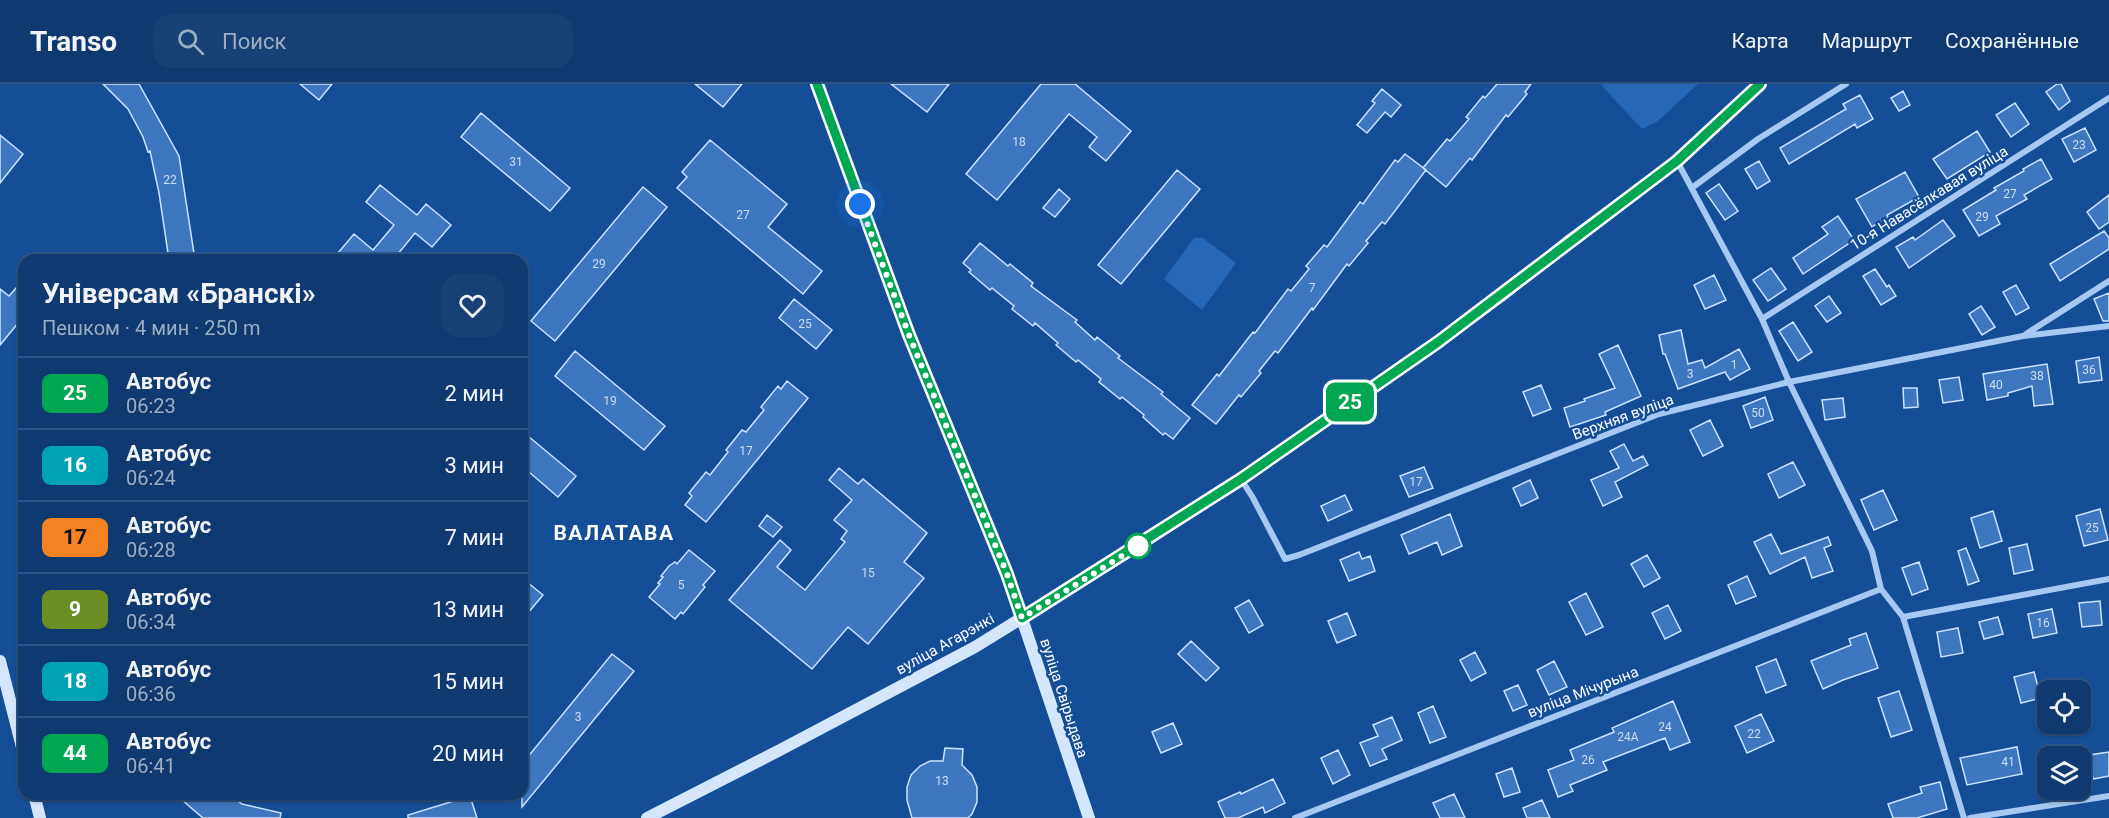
<!DOCTYPE html>
<html lang="ru">
<head>
<meta charset="utf-8">
<style>
	body { margin:0; font-family:Roboto,sans-serif; background:#174176; color:#f1f3f6; height:100vh; display:flex; flex-direction:column; font-size:22px; white-space:nowrap }
	* { box-sizing:border-box; margin:0 }
	p { font-size:20px; color:#9badc3 }
	.icon { flex:none; width:33px; height:33px; fill:none; stroke:currentColor; stroke-width:2; stroke-linecap:round; stroke-linejoin:round }
	.map { position:relative; flex:1; overflow:hidden }
	.details { position:absolute; left:18px; top:170px; width:510px; height:546px; display:flex; flex-direction:column; background:#0e3a71; border-radius:18px; box-shadow:0 2px 4px #0004,0 0 0 2px #2e5484 }
	.details>* { flex:none }
	.badge { padding:0 12px; border-radius:9px; font-size:21px; line-height:39px }
	.controls { position:absolute; left:2037px; top:596px; display:grid; gap:12px }
	.controls a { display:grid; place-items:center; width:54px; height:54px; border-radius:12px; background:#0e3a71; box-shadow:0 2px 4px #0004,0 0 0 2px #2e5484; font-size:30px }
	.you { position:absolute; width:30px; height:30px; margin:-15px; border:4px solid #fff; border-radius:50%; background:#1a73e8; box-shadow:0 0 0 9px #1a73e833 }
	.map>.badge { position:absolute; translate:-50% -50%; box-shadow:0 0 0 3px #fff }
	.round { display:grid; place-items:center; flex:none; width:63px; height:63px; border-radius:18px; background:#174176 }
	.overview { display:flex; align-items:center; justify-content:space-between; height:102px; padding:0 24px }
	h1 { font-size:28px; font-weight:700; line-height:45px }
	ul { padding:0; list-style:none }
	li { display:flex; align-items:center; gap:18px; height:72px; padding:0 24px; border-top:2px solid #2e5484 }
	li div { flex:1 }
	li b { display:block; font-size:22px }
	li em { font-style:normal }
	li .badge { min-width:66px; font-weight:700; text-align:center }
	header { display:flex; align-items:center; gap:36px; box-sizing:border-box; height:84px; padding:0 30px; background:#0e3a71; border-bottom:2px solid #2e5484 }
	header strong { font-size:28px }
	nav { display:flex; gap:33px; margin-inline-start:auto; font-size:21px }
	.search { width:420px; height:54px; background:#174176; display:flex; align-items:center; gap:15px; box-sizing:border-box; padding:0 21px; border-radius:18px; color:#9badc3; font-size:22px }
	.map>svg:first-child { display:block }
</style>
</head>
<body>
<header>
<strong>Transo</strong>
<div class="search"><svg class="icon" aria-label="search" viewBox="0 0 24 24"><circle cx="10" cy="10" r="6"/><path d="M15 15l6 6"/></svg>Поиск</div>
<nav><a>Карта</a><a>Маршрут</a><a>Сохранённые</a></nav>
</header>
<div class="map">
<svg width="2109" height="734" viewBox="0 0 2109 734">
	<rect width="100%" height="100%" fill="#134e97"/>
	<path fill="#2668b6" d="M1604 0H1698L1657 38 1642 45 1601 1Z
		M1194 154H1203L1236 179 1202 226 1164 195Z"/>
	<path fill="#3c77bf" stroke="#cce3fd" stroke-width="1.5" d="M103 0H139L179 72 195 176H169L159 109 150 67 148 68 143 53 128 25Z
		M300 0H332L319 16Z
		M695 0H742L723 23Z
		M891 0H949L927 28Z
		M1041 0H1075L1131 47 1106 77 1089 63 1097 53 1069 30 997 116 966 90Z
		M1497 0H1531L1525 8 1527 10 1508 33 1506 31 1472 76 1470 74 1446 103 1423 84 1447 55 1450 57 1469 35 1466 33 1483 12 1485 14Z
		M2057 0H2061L2070 17 2059 26 2046 8Z
		M1382 5 1401 21 1391 33 1385 28 1367 49 1357 41 1375 19 1372 17Z
		M1903 7 1910 21 1899 27 1891 14Z
		M1860 11 1873 35 1857 44 1855 40 1789 80 1780 64 1846 25 1843 20Z
		M2015 19 2029 40 2011 53 1996 31Z
		M481 29 570 104 550 127 461 53Z
		M2085 44 2096 66 2074 78 2062 55Z
		M1977 47 1990 68 1947 95 1933 75Z
		M0 51 23 70 0 99Z
		M710 56 787 120 768 143 822 187 803 210 677 104 687 93 682 88Z
		M1405 70 1426 86 1385 140 1382 138 1366 157 1368 159 1349 182 1347 180 1313 226 1312 224 1278 269 1275 267 1259 287 1261 289 1241 313 1239 311 1216 340 1192 321 1217 290 1219 292 1253 248 1255 249 1288 205 1291 207 1309 185 1306 182 1324 161 1327 163 1360 118 1363 120 1395 76 1398 78Z
		M2041 75 2052 95 2024 111 2027 115 1996 132 2000 140 1979 152 1963 126 1996 106 1994 104 2024 87 2023 85Z
		M1759 77 1770 97 1757 105 1745 85Z
		M1177 86 1200 105 1121 200 1098 181Z
		M1905 88 1919 113 1887 131 1888 133 1872 143 1856 115Z
		M1719 100 1738 127 1725 136 1706 109Z
		M380 101 417 131 426 120 451 141 432 163 415 149 393 176H332L354 150 373 166 394 141 366 118Z
		M643 103 667 123 555 257 531 237Z
		M1059 105 1070 115 1055 133 1043 124Z
		M2109 111V138L2099 145 2087 128Z
		M1838 132 1854 156 1803 190 1793 174 1828 150 1822 143Z
		M1943 136 1955 152 1909 184 1896 163 1913 153 1915 156Z
		M2104 147 2109 154V165L2060 197 2050 180Z
		M980 159 1008 182 1010 180 1033 199 1031 202 1077 236 1075 238 1095 256 1097 253 1120 272 1118 274 1163 308 1161 310 1190 334 1173 355 1165 349 1163 351 1143 333 1144 331 1122 313 1120 315 1099 298 1101 295 1078 276 1076 278 1056 261 1058 259 1035 239 1033 242 1012 225 1014 222 992 204 990 206 969 188 971 186 963 179Z
		M1771 184 1786 205 1768 217 1753 196Z
		M1875 185 1887 203 1889 201 1896 212 1881 221 1863 192Z
		M1714 191 1726 216 1705 225 1694 201Z
		M24 195V232L0 261V205L9 212Z
		M2016 201 2029 224 2016 231 2003 208Z
		M2109 209V237H2103L2094 215Z
		M1829 212 1841 229 1827 238 1815 222Z
		M794 215 832 246 816 265 779 234Z
		M1981 222 1995 243 1982 251 1969 230Z
		M1793 238 1812 268 1798 277 1779 247Z
		M1681 246 1688 280 1702 276 1705 284 1739 265 1750 285 1730 296 1725 288 1678 305 1665 270H1663L1659 251Z
		M1618 261 1641 312 1605 328 1606 331 1570 343 1564 324 1585 317 1584 315 1615 304 1599 270Z
		M575 267 665 342 644 366 555 292Z
		M2099 273 2102 296 2079 299 2076 277Z
		M2047 280 2053 320 2034 322 2032 302 2008 309V312L1987 316 1983 290Z
		M1959 293 1963 316 1943 319 1939 296Z
		M787 297 808 314 706 438 685 421 692 412 689 409 706 388 710 391 728 368 726 366 742 346 746 348 764 326 761 323 778 302 781 305Z
		M1541 301 1551 325 1533 332 1523 308Z
		M1903 304H1917L1918 323 1904 324Z
		M1765 313 1773 336 1751 344 1743 322Z
		M1843 314 1845 333 1825 336 1822 316Z
		M1710 336 1723 362 1703 372 1690 346Z
		M522 347 576 392 558 413 522 382Z
		M1624 360 1633 377 1643 372 1648 381 1615 398 1622 413 1603 422 1591 396 1619 384 1610 367Z
		M1793 378 1805 401 1779 414 1768 390Z
		M1424 383 1433 404 1409 413 1400 392Z
		M839 384 858 400 863 395 927 449 904 478 924 494 868 560 848 543 812 585 729 516 780 456 791 466 777 483 805 506 845 458 841 455 847 447 834 436 852 416 829 396Z
		M1530 396 1538 414 1521 422 1513 404Z
		M1883 406 1897 436 1874 446 1861 416Z
		M1345 411 1352 426 1328 437 1321 422Z
		M2100 425 2108 456 2084 462 2076 432Z
		M1993 427 2002 457 1980 464 1971 434Z
		M1450 430 1462 462 1442 471 1437 458 1409 470 1401 451Z
		M767 431 782 443 773 453 759 442Z
		M1771 450 1781 470 1828 453 1831 461 1824 464 1833 487 1812 494 1805 473 1770 490 1754 458Z
		M2027 460 2033 486 2014 490 2009 464Z
		M1966 464 1979 497 1968 501 1958 467Z
		M689 466 715 487 703 501 705 503 683 530 681 528 675 535 649 513 660 500 658 499 663 493 661 492 669 482 675 478 677 480Z
		M1359 468 1362 475 1370 472 1375 487 1349 497 1340 476Z
		M1647 471 1660 494 1644 503 1631 480Z
		M1919 478 1928 505 1912 511 1902 484Z
		M1747 492 1756 512 1736 520 1728 501Z
		M522 494 543 511 522 536Z
		M1586 509 1603 543 1586 551 1569 518Z
		M1249 516 1263 541 1249 549 1235 524Z
		M2100 517 2102 541 2082 543 2079 519Z
		M1668 521 1681 547 1665 555 1652 529Z
		M2052 525 2057 549 2033 554 2028 530Z
		M1347 529 1356 551 1337 559 1328 537Z
		M1998 533 2003 550 1984 555 1979 538Z
		M1958 544 1963 569 1941 573 1937 548Z
		M1866 549 1878 584 1843 596 1823 605 1811 577 1851 561 1849 555Z
		M1191 557 1219 584 1206 597 1178 570Z
		M1475 568 1486 589 1471 597 1460 576Z
		M612 570 634 587 522 723V680Z
		M1776 575 1786 601 1766 609 1756 583Z
		M1554 577 1567 603 1549 611 1537 586Z
		M2034 588 2041 614 2021 619 2014 593Z
		M1518 601 1527 621 1513 627 1504 607Z
		M1899 607 1912 646 1891 653 1878 614Z
		M1673 617 1690 658 1670 666 1665 654 1603 678 1607 686 1570 701 1573 707 1558 713 1548 686 1574 676 1570 666 1614 648 1612 644Z
		M1433 622 1446 653 1430 659 1418 629Z
		M1761 630 1774 657 1747 669 1735 642Z
		M1392 633 1402 656 1382 665 1387 675 1370 682 1360 659 1378 652 1373 641Z
		M1173 639 1182 660 1161 669 1152 648Z
		M2017 663 2022 690 1967 701 1960 674Z
		M945 664 963 665 962 681 972 691 977 703V718L972 730 968 734H912L907 716V703L911 691 920 682 930 677H943Z
		M1338 666 1350 691 1333 700 1321 674Z
		M2109 668V692L2093 695 2089 671Z
		M1512 684 1520 708 1504 713 1496 690Z
		M1273 695 1285 719 1265 729 1263 723 1238 734H1225L1218 718 1240 708 1241 710Z
		M1940 698 1947 725 1917 734H1893L1888 720 1922 709 1920 703Z
		M175 710H229L242 720 281 729 280 734H203Z
		M1454 710 1465 734H1440L1433 719Z
		M470 712 477 734H408V731Z
		M1542 716 1550 734H1527L1523 724Z"/>
	<g fill="none" stroke-linecap="round" stroke-linejoin="round">
		<path stroke="#a5c9f3" stroke-width="6" d="M1677 77 1762 235 1789 298 1872 467 1881 505 1903 533 1964 734
			M1693 103 1758 55 1846 0
			M1762 235 2109 14
			M2026 250 2109 197
			M1241 395 1253 414 1285 475 1299 471 1659 330 1789 298 2023 252 2109 242
			M1903 533 2109 495
			M1295 734 1881 505
			M1970 734 2109 712"/>
		<path stroke="#d4e6fc" stroke-width="12" d="M817 0 909 251 1007 490 1089 734
			M0 577 24 671
			M34 710 40 734
			M647 734 780 666 975 563 1138 462 1241 395 1438 258 1501 212 1570 156 1677 77 1760 0"/>
	</g>
	<g fill="none" stroke-linecap="round" stroke-linejoin="round">
		<defs>
			<path id="line" d="M817 0 909 251 1007 490 1022 534 1241 395 1438 258 1677 77 1760 0"/>
		</defs>
		<use href="#line" stroke="#fff" stroke-width="14"/>
		<use href="#line" stroke="#00a651" stroke-width="9"/>
		<path stroke="#fff" stroke-width="6" stroke-dasharray="0 10.8" d="M860 120 909 251 1007 490 1022 534 1138 462"/>
	</g>
	<circle fill="#fff" stroke="#00a651" stroke-width="3" cx="1138" cy="462" r="12"/>
	<g text-anchor="middle" dominant-baseline="central" stroke-width="5" stroke-linejoin="round" paint-order="stroke">
		<g font-size="12" fill="#ceddef">
			<text x="1019" y="58">18</text>
			<text x="2079" y="61">23</text>
			<text x="516" y="78">31</text>
			<text x="170" y="96">22</text>
			<text x="2010" y="110">27</text>
			<text x="743" y="131">27</text>
			<text x="1982" y="133">29</text>
			<text x="599" y="180">29</text>
			<text x="1312" y="204">7</text>
			<text x="805" y="240">25</text>
			<text x="1734" y="281">1</text>
			<text x="2089" y="286">36</text>
			<text x="1690" y="290">3</text>
			<text x="2037" y="292">38</text>
			<text x="1996" y="301">40</text>
			<text x="610" y="317">19</text>
			<text x="1758" y="329">50</text>
			<text x="746" y="367">17</text>
			<text x="1416" y="398">17</text>
			<text x="2092" y="444">25</text>
			<text x="868" y="489">15</text>
			<text x="681" y="501">5</text>
			<text x="2043" y="539">16</text>
			<text x="578" y="633">3</text>
			<text x="1665" y="643">24</text>
			<text x="1754" y="650">22</text>
			<text x="1628" y="653">24А</text>
			<text x="1588" y="676">26</text>
			<text x="2008" y="678">41</text>
			<text x="942" y="697">13</text>
		</g>
		<g font-size="15" fill="#fff" stroke="#134e97">
			<text transform="translate(1929 114) rotate(-32)">10-я Навасёлкавая вуліца</text>
			<text transform="translate(1623 333) rotate(-20)">Верхняя вуліца</text>
			<text transform="translate(945 560) rotate(-29)">вуліца Агарэнкі</text>
			<text transform="translate(1583 608) rotate(-21)">вуліца Мічурына</text>
			<text transform="translate(1064 614) rotate(72)">вуліца Свірыдава</text>
		</g>
		<g font-size="21" font-weight="bold" letter-spacing="1.5" fill="#fff" stroke="#134e97">
			<text x="614" y="449">ВАЛАТАВА</text>
		</g>
	</g>
</svg>
<div class="controls">
<a><svg class="icon" aria-label="locate" viewBox="0 0 24 24"><circle cx="12" cy="12" r="6"/><path d="M12 2v4M12 18v4M2 12h4M18 12h4"/></svg></a>
<a><svg class="icon" aria-label="layers" viewBox="0 0 24 24"><path d="M12 4l9 5-9 5-9-5zM3 14l9 5 9-5"/></svg></a>
</div>
<div class="you" style="left:860px;top:120px"></div>
<b class="badge" style="left:1350px;top:318px;background:#00a651;color:#fff">25</b>
<section class="details">
<div class="overview"><div><h1>Універсам «Бранскі»</h1><p>Пешком · 4 мин · 250 m</p></div><a class="round"><svg class="icon" aria-label="heart" viewBox="0 0 24 24"><path d="M12 20l-8-8c-3-5 5-10 8-4 3-6 11-1 8 4z"/></svg></a></div>
<ul>
<li><span class="badge" style="background:#00a651;color:#fff">25</span><div><b>Автобус</b><p>06:23</p></div><em>2 мин</em></li>
<li><span class="badge" style="background:#00a3b4;color:#fff">16</span><div><b>Автобус</b><p>06:24</p></div><em>3 мин</em></li>
<li><span class="badge" style="background:#f58220;color:#111">17</span><div><b>Автобус</b><p>06:28</p></div><em>7 мин</em></li>
<li><span class="badge" style="background:#6b8e23;color:#fff">9</span><div><b>Автобус</b><p>06:34</p></div><em>13 мин</em></li>
<li><span class="badge" style="background:#00a3b4;color:#fff">18</span><div><b>Автобус</b><p>06:36</p></div><em>15 мин</em></li>
<li><span class="badge" style="background:#00a651;color:#fff">44</span><div><b>Автобус</b><p>06:41</p></div><em>20 мин</em></li>
</ul>
</section>
</div>
</body>
</html>
